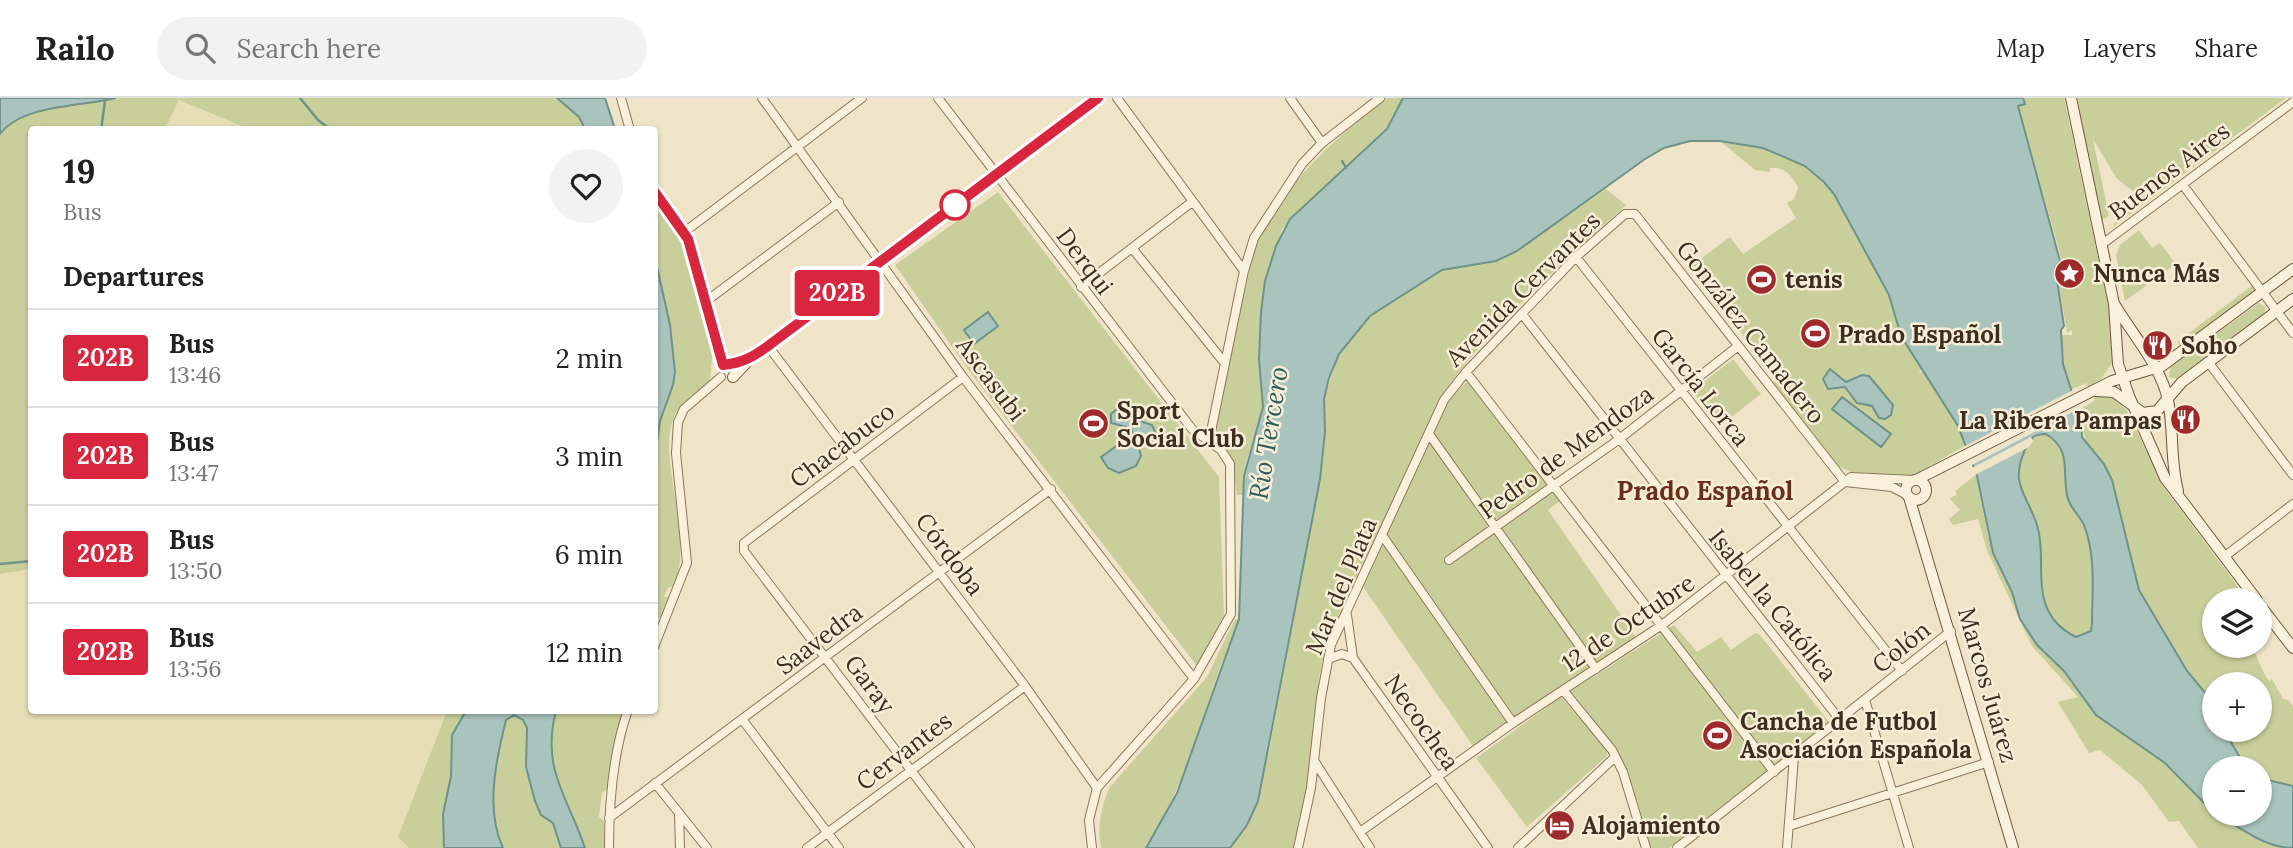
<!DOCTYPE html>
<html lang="en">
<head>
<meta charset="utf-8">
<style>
	body { margin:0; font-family:Lora,serif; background:#f2f2f2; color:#222; height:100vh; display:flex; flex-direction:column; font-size:26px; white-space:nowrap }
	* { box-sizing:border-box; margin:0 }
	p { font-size:23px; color:#767676 }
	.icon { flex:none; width:38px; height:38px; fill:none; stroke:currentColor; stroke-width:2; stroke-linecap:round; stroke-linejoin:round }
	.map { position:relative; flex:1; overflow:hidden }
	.details { position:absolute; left:28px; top:28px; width:630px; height:588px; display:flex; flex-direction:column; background:#fff; border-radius:7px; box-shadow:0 2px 5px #0004 }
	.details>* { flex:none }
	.badge { padding:0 14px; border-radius:5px; font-size:24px; line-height:46px }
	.buttons { position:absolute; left:2202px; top:490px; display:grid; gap:14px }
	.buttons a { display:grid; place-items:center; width:70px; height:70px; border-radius:50%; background:#fff; box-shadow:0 2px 5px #0004; font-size:35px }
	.map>.badge { position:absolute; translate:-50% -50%; box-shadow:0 0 0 4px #fff }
	h2 { padding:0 35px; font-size:26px; line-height:63px }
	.round { display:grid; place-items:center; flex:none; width:74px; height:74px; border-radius:37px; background:#f2f2f2 }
	.headline { display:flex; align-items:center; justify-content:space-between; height:119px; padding:0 35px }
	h1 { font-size:33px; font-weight:800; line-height:52px }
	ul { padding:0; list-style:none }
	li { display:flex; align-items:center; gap:21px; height:98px; padding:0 35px; border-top:2px solid #e0e0e0 }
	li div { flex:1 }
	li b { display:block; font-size:26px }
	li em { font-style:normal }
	li .badge { min-width:77px; font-weight:700; text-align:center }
	header { display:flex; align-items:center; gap:42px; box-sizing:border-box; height:98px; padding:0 35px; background:#fff; border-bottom:2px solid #e0e0e0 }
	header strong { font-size:33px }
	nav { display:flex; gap:38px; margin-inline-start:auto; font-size:24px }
	.search { width:490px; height:63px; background:#f2f2f2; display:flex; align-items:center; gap:18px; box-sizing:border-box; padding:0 24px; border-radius:38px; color:#767676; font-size:26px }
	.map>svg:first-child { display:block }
</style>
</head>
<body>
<header>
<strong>Railo</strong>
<div class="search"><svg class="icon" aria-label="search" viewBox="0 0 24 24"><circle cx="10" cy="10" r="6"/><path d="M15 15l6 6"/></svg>Search here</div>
<nav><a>Map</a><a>Layers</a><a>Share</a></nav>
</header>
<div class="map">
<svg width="2293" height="750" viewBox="0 0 2293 750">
	<rect width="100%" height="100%" fill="#f0e4c8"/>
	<path fill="#e6deb5" d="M179 2 249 31 165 32Z
		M31 471 32 612 447 613 399 738 409 750H0V476Z"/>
	<path fill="#c9cf9b" d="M116 0H557L579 19 585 31H249L179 2 165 31 32 32 31 471 0 476V36C23 6 80 9 116 0Z
		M1385 0H1403L1387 31 1282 131 1262 200 1259 261 1263 309 1258 332 1246 363 1243 397H1237L1232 362 1214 343 1213 333 1256 145C1284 84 1335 42 1385 0Z
		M2018 0H2064L2110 216 2112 265 2101 281 2088 289 2086 285 2071 292 2063 266 2061 237H2072V232L2067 235 2056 170 2062 163 2018 7 2023 0Z
		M2077 0H2286L2113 129 2116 120 2142 100 2117 81 2093 41 2109 118 2102 122Z
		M1720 43 1763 50 1805 68 1824 84 1834 96 1889 197 1901 238 1922 272 1918 274H1924L1958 327 1966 347 1913 378 1851 374 1837 368 1776 290 1772 285 1777 282 1691 168 1730 139 1743 156 1796 120 1787 105 1794 101 1798 89C1792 78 1784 68 1770 70V74L1755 72Z
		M1606 91 1626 107C1566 162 1488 230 1443 296L1326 547 1319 580 1311 672 1295 750H1230L1247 727 1258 703 1270 648 1320 381 1325 334 1324 301 1339 256 1370 218 1421 184 1442 172 1486 164 1517 153Z
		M998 94 1219 379 1224 518 1197 568 969 273 895 167Z
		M654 101 685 145 713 247 710 284C700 297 682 303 675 317 655 357 694 433 675 487L668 490 664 499 671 498 662 519 655 521V358L660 323 673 287 670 227 655 160Z
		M2139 132 2152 150 2160 145 2176 166 2125 203 2116 157 2120 147Z
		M2253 187 2255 194 2182 249 2177 244Z
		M2259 205 2265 209V216L2179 281 2169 279 2171 268Z
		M1733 261 1761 296 1720 328 1692 293Z
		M1467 283 1561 402 1548 412 1636 539 1473 648 1363 489 1449 302Z
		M2100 297 2113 300 2126 311 2165 391 2248 502H2214V548H2250C2260 561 2260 571 2269 583L2272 581 2283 601 2288 602 2293 608V688L2259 680V670H2246L2224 632H2259V586H2214V612L2212 603 2187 573 2139 493 2112 382C2103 360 2082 347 2081 323L2089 318 2086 312 2081 311 2095 302 2093 299Z
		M2042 336C2072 340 2063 374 2067 394 2070 410 2082 418 2086 433 2095 463 2092 495 2092 526L2091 533 2076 540C2060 532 2044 510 2040 493 2038 480 2041 467 2040 454 2034 407 2007 396 2026 344Z
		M1976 377 1988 438 2012 494 2014 505 2037 547 2064 573 2096 617 2165 665 2214 716 2246 735 2283 750H2198L2179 723 2169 724 2142 687 2100 652 2089 655 2058 604 2078 599 2032 548 1988 455 1978 421 1953 427 1949 421 1960 412 1950 401 1957 396 1955 393Z
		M1235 521H1239C1233 541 1223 560 1216 581 1194 645 1182 691 1146 750H1101C1097 729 1101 710 1109 690L1207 579Z
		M1674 527 1697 554 1721 539 1731 552 1755 535 1760 537 1829 624 1670 750H1651L1614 647 1571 593Z
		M1561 599 1607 652V658L1527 729 1476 660Z
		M447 613H466L452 637 451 678 443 716 444 750H409L398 739Z
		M556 613H622L608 690 602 695 599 719 604 723V750H585C567 697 541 671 556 613Z
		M514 617 523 622 527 630 526 669 535 703 541 717 553 725 561 750H503C485 711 496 662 506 622Z"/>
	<path fill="#a9c4bc" stroke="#6f938a" stroke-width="2" fill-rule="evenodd" d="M0 0H116C80 9 23 6 0 36Z
		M557 0H605L615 31H585L579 19Z
		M1403 0H2023L2025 6 2018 8 2060 163 2055 169 2064 228 2061 232 2063 266 2081 323 2082 339 2104 366 2112 382 2139 492 2187 573 2212 603 2214 632H2224L2246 670H2214V715L2165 665 2096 617 2064 573 2037 547 2020 521 2012 494 1993 455 1977 378 1958 328 1901 238 1889 197 1834 96 1824 84 1805 68 1763 50 1720 43H1690L1664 50 1645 61 1517 153 1496 163 1442 172 1370 218 1339 256 1329 280 1324 301 1325 334 1320 381 1258 703 1247 727 1230 750H1146L1177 695 1239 521 1244 378 1263 309 1259 261 1261 214 1265 183 1276 148 1290 121 1387 31ZM2046 336C2072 352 2062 372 2067 397 2069 411 2081 417 2085 430 2096 460 2092 494 2092 526L2091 533 2076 539C2024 513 2050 464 2036 424 2025 394 2011 386 2024 354 2029 342 2032 336 2046 336Z
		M655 160 670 227 675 274 673 287 660 323 655 358Z
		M988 214 998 228 974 246 964 232Z
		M1830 271 1846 284 1862 277 1869 278 1893 307 1891 317 1885 321 1879 320 1872 308 1857 305 1845 289 1828 291 1823 281Z
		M1842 299 1891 336 1881 349 1832 311Z
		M1118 310 1128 313 1130 320 1152 327 1156 336 1154 341 1139 350 1141 358 1136 368 1119 375 1108 370 1101 359 1133 336 1131 330 1111 325V316Z
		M466 613H556C541 671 567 697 585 750H561L553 725 541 717 535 703 526 669 527 630 523 622 514 617 506 622C496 662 485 711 503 750H444L443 716 451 678 452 637Z
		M2259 680 2293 688V750C2263 750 2240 728 2215 716H2259Z"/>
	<path fill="#f0e4c8" d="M2075 291 2080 310 1970 368 1963 349Z
		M2031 339 2033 343 2029 349 1973 378 1970 371Z"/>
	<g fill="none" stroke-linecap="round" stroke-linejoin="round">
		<path stroke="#6f938a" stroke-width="2.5" d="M300 0 318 22 331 32
			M101 32 105 3
			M1342 63 1346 70
			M0 466 32 463"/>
		<defs>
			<path id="minor" d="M621 0 630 32
				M762 0 963 279 1194 581
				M938 0 1192 331 1221 352 1230 366 1231 516 1194 581 1097 690 1089 722 1092 750
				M1117 0 1244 173
				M1290 0 1322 45
				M2183 87 2293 235
				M654 93 688 141 723 267
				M683 135 862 0
				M2101 147 2293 4
				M1132 150 1223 263
				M1576 159 1902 573
				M1081 189 1192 104
				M705 204 839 104
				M1522 216 1840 622
				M768 248 1025 588 1097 690
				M2209 265 2293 377
				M1466 274 1774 674
				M963 279 744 445V453L970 750
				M1429 336 1596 571
				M1209 343 1244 173 1254 140 1302 66 1322 45 1380 0
				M1845 384 1892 389 1907 397
				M1382 437 1513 625
				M2224 459 2293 406
				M1449 462 1618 342 1737 249
				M1347 517 1353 560 1488 750
				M654 549 687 465 676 355 678 324 684 311 721 279
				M1328 561 1342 556 1353 560
				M1563 592 1612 652 1623 674 1646 750
				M1865 602 1909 750
				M742 621 839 750
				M1315 664 1370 750
				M655 685 707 750
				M679 715 680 750
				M609 720 1051 391
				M1789 728 1989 664
				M1360 734 1513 625 1662 527 1851 379 1914 382
				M609 750C609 706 613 654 628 612
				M807 750 1025 588
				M1298 750 1311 690 1321 600 1331 547 1444 302 1466 274 1576 159 1625 116H1635L1845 384
				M1518 750 1615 659
				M1677 750 1951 533
				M1787 750 1794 659"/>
			<path id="secondary" d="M2071 0 2114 206 2118 266 2129 298 2165 380 2257 502
				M2115 207C2132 236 2161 268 2168 302 2174 332 2170 363 2178 393
				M729 266 746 263 768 248 1098 0
				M733 279 747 264
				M2096 293 2114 294 2143 315 2157 313 2182 284 2293 201
				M1916 382 2112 283 2162 268 2293 171
				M1906 392a10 10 0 1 1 20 0a10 10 0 1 1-20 0Z
				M1909 399 2013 750
				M2259 506 2293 550"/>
		</defs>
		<use href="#minor" stroke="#8d765c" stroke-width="10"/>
		<use href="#secondary" stroke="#6f573f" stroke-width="12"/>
		<use href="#minor" stroke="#faf1dc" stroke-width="8"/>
		<use href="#secondary" stroke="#faf1dc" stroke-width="10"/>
	</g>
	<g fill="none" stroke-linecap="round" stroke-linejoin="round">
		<defs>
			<path id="line" d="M654 93 688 141 723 267C742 265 753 259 768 248L1098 0"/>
		</defs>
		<use href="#line" stroke="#fff" stroke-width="16"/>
		<use href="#line" stroke="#d7263d" stroke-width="10"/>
	</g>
	<defs>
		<symbol id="sight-disc" viewBox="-11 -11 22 22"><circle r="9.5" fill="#9e2a2b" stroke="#f7eed8"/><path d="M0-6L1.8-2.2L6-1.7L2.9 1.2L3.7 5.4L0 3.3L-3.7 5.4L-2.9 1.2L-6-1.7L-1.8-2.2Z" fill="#fff"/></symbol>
		<symbol id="stadium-disc" viewBox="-11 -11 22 22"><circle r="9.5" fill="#9e2a2b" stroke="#f7eed8"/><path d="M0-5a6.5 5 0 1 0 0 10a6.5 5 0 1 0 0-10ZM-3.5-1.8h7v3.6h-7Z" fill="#fff"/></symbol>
		<symbol id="restaurant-disc" viewBox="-11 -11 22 22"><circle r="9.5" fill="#9e2a2b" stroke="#f7eed8"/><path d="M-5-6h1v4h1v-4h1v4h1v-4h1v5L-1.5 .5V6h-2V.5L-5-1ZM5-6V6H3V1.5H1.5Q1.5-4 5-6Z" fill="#fff"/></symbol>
		<symbol id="hotel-disc" viewBox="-11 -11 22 22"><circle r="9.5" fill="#9e2a2b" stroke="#f7eed8"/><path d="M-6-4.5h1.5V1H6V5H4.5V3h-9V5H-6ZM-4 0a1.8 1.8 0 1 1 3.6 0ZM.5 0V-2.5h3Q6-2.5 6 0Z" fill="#fff"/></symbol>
	</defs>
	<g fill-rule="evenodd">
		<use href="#sight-disc" x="2052" y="158" width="35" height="35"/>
		<use href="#stadium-disc" x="1744" y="164" width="35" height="35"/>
		<use href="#stadium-disc" x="1798" y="218" width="35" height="35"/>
		<use href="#restaurant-disc" x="2140" y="230" width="35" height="35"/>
		<use href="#restaurant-disc" x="2168" y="304" width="35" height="35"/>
		<use href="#stadium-disc" x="1076" y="308" width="35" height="35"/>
		<use href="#stadium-disc" x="1700" y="620" width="35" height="35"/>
		<use href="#hotel-disc" x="1542" y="710" width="35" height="35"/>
	</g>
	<circle fill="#fff" stroke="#d7263d" stroke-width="3.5" cx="955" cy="107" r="14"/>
	<g text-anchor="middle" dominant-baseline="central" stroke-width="5" stroke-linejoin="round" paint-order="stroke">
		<g font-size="24" fill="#3d2e20" stroke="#f7eed8">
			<text transform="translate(2169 73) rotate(-37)">Buenos Aires</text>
			<text transform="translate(1085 163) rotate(53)">Derqui</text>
			<text transform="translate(1523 191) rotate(-45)">Avenida Cervantes</text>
			<text transform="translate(1751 234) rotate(52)">González Camadero</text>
			<text transform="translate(991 281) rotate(53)">Ascasubi</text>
			<text transform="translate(1701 289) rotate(52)">García Lorca</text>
			<text transform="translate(842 347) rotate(-37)">Chacabuco</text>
			<text transform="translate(1566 354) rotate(-36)">Pedro de Mendoza</text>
			<text transform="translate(950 456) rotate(53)">Córdoba</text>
			<text transform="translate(1341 488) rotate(-67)">Mar del Plata</text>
			<text transform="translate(1773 507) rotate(51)">Isabel la Católica</text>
			<text transform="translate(1628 525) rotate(-34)">12 de Octubre</text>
			<text transform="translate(819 541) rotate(-37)">Saavedra</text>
			<text transform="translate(1901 549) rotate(-39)">Colón</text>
			<text transform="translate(870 586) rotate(53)">Garay</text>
			<text transform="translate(1988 587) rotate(74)">Marcos Juárez</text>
			<text transform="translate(1422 624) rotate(55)">Necochea</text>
			<text transform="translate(904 653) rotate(-37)">Cervantes</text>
		</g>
		<g font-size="24" font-weight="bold" fill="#3d2e20" stroke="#f7eed8" text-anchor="start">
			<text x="2093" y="175">Nunca Más</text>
			<text x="1785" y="181">tenis</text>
			<text x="1838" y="236">Prado Español</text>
			<text x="2181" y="247">Soho</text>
			<text x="1117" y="312">Sport<tspan x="1117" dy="28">Social Club</tspan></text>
			<text x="2162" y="322" text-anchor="end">La Ribera Pampas</text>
			<text x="1740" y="623">Cancha de Futbol<tspan x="1740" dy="28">Asociación Española</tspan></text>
			<text x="1582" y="727">Alojamiento</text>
		</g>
		<g font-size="26" font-style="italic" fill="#2f5d5a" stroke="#f7eed8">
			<text transform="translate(1268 335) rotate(-81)">Río Tercero</text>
		</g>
		<g font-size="26" font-weight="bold" fill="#6b2e1e" stroke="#f7eed8">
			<text x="1705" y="392">Prado Español</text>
		</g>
	</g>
</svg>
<div class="buttons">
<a><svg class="icon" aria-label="layers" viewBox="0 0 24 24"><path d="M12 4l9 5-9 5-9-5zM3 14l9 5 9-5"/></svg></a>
<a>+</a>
<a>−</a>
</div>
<b class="badge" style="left:837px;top:195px;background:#d7263d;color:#fff">202B</b>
<section class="details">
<div class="headline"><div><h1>19</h1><p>Bus</p></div><a class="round"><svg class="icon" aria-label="heart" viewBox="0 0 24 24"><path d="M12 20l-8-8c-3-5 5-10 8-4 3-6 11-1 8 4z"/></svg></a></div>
<h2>Departures</h2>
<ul>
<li><span class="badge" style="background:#d7263d;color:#fff">202B</span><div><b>Bus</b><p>13:46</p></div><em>2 min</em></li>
<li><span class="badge" style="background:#d7263d;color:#fff">202B</span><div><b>Bus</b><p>13:47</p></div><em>3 min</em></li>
<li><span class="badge" style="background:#d7263d;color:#fff">202B</span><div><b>Bus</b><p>13:50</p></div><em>6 min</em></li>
<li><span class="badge" style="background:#d7263d;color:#fff">202B</span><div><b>Bus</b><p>13:56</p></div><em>12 min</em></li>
</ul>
</section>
</div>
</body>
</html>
